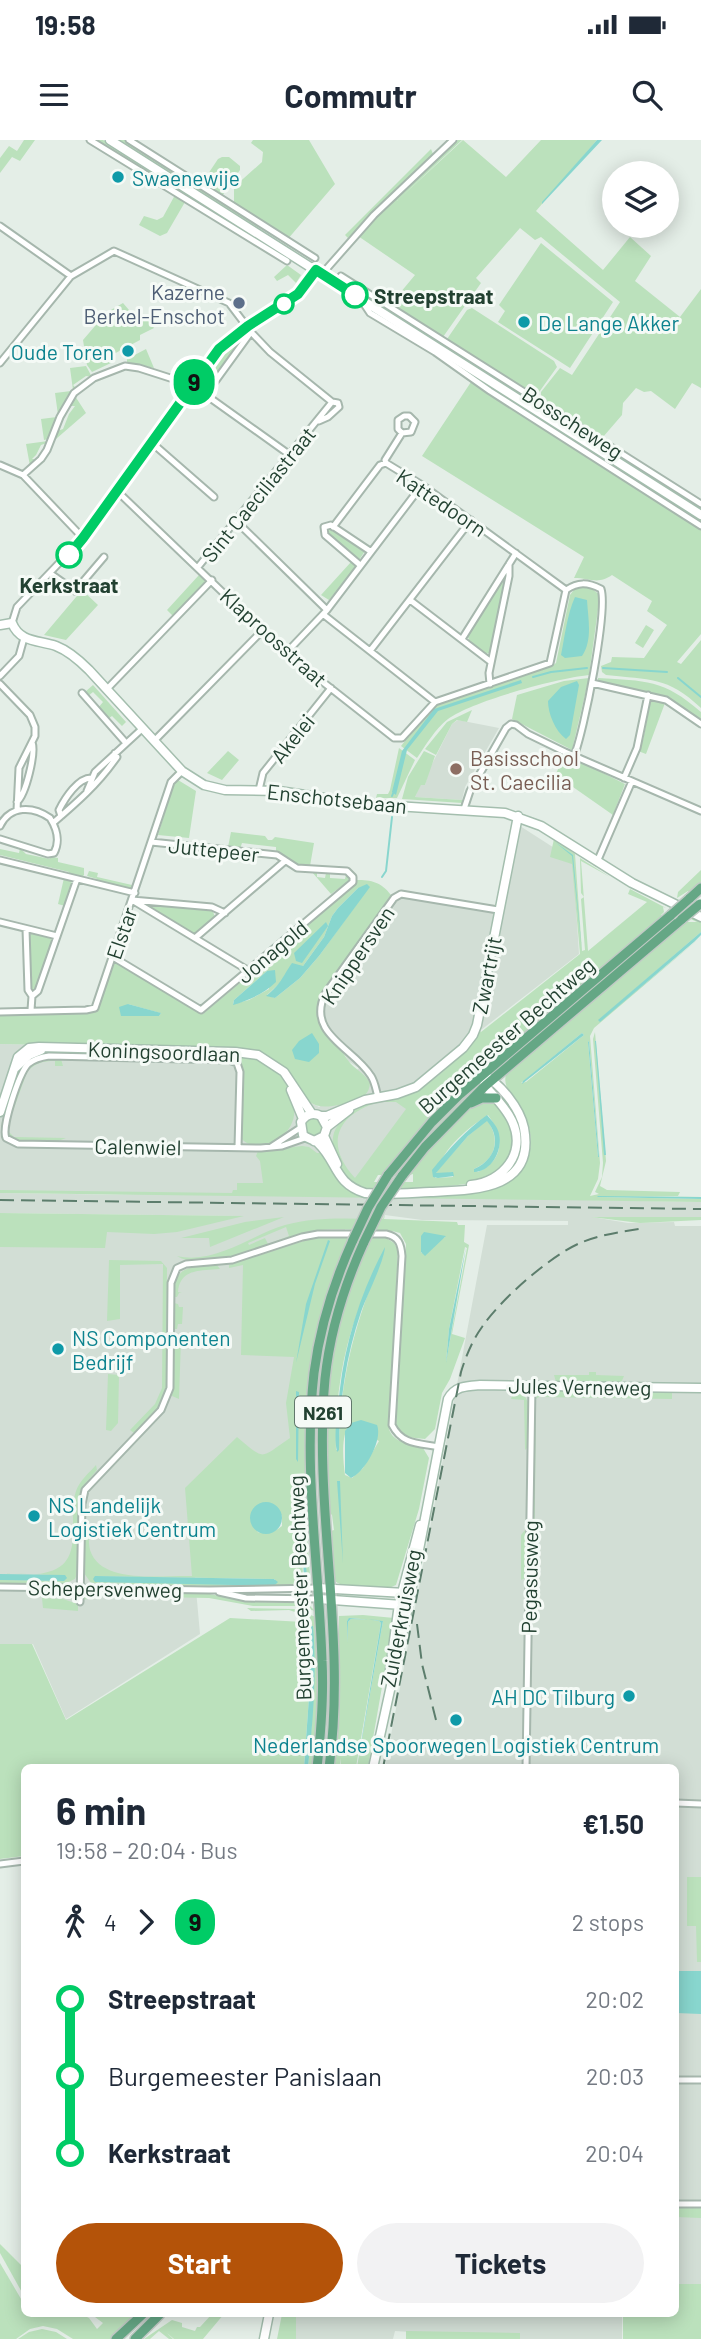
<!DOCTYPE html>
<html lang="en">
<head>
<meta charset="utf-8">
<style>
	body { margin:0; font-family:Barlow,sans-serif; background:#f2f2f3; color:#1f2937; height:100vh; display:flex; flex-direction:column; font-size:26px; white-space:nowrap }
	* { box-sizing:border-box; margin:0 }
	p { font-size:23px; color:#747a83 }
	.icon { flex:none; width:38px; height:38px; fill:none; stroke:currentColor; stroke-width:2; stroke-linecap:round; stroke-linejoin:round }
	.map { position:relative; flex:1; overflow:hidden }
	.panel { position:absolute; left:21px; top:1624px; width:658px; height:553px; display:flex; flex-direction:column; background:#fff; border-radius:10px; box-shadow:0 4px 18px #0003 }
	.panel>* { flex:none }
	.badge { padding:0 14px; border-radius:23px; font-size:24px; line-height:46px }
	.tools { position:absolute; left:602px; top:21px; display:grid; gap:14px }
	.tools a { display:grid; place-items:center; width:77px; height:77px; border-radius:50%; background:#fff; box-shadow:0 4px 18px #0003; font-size:35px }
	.map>.badge { position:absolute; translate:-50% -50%; box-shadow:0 0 0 4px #fff }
	.legs { display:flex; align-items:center; gap:10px; height:77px; padding:0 35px; font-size:23px }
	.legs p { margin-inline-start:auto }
	.summary { display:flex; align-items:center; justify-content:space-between; height:119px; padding:0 35px }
	h1 { font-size:38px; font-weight:700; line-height:52px }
	.action { display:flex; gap:14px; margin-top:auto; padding:14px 35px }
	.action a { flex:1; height:80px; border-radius:42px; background:#b45309; color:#fff; font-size:28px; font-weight:700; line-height:80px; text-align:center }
	.action a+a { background:#f2f2f3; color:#1f2937 }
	ul { padding:0 35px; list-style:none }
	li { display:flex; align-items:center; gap:24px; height:77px; font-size:26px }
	li i { display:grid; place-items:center; width:10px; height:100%; margin:0 9px; background:currentColor }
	li i::after { content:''; width:18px; height:18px; margin:-9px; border:5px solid; border-radius:50%; background:#fff }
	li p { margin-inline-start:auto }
	li:first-child i { background:linear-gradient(#0000 50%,currentColor 0) }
	li:last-child i { background:linear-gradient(currentColor 50%,#0000 0) }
	.status { display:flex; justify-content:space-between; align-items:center; height:49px; padding:0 35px; background:#fff; direction:ltr }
	.status svg { height:19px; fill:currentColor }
	header { display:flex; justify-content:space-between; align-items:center; height:91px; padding:0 35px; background:#fff; font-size:32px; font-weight:700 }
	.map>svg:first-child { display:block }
</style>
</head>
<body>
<div class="status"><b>19:58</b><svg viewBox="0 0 49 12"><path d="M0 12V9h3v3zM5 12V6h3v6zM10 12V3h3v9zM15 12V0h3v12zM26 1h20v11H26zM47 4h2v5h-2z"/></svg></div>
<header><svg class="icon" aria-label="menu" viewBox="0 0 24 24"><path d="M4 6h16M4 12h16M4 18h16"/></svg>Commutr<svg class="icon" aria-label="search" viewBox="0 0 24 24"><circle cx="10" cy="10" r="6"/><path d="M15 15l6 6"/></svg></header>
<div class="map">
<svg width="701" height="2199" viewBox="0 0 701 2199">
	<rect width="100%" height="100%" fill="#e4eee7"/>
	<path fill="#d2ded5" d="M458 580 499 588 465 647 462 660 415 657 421 644 425 645 430 628 452 584Z
		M520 686 573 720 579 814 481 890 476 905 362 1031 348 1056 701 1062V1077H592L628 1083 674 1082 675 1086H701V1836H676V1628L385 1627 487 1085H568V1081L422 1080 385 1075 383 1079 349 1080 325 1138 300 1294 259 1321 187 1349 200 1494 66 1579 33 1504H0V1078L229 1079 240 1076 0 1073V1053L137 1055 0 1051V904L239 909 257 912 273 919 284 927 304 959 319 967 359 928 348 921 344 913 321 889 317 879 316 867 322 854 391 755 403 750 501 771Z
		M676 1870H701V2147L676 2146Z
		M294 2174H622V2199H518L395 2191 393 2199H292Z"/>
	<path fill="#bbe1bc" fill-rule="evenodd" d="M24 0H35L20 21 12 17 0 33V18L9 6 17 11Z
		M95 0H103L250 94Z
		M117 0H125L261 88 253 85Z
		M253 0H309L335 44 287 100 234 64V47L262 22 263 12 251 3Z
		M458 0H462L397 61 463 0 506 37 541 0H597L536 71 603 130 630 97 651 116 635 141 680 177 701 149V248L692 243 675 269 651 251 644 252 636 248 623 263 622 275 603 297 639 320 447 199 467 170 472 168 554 221 557 227 537 255 541 257V252L560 228 572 235 620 162 541 97 535 100 520 88 476 138 481 143 443 197 390 165 415 135 358 96 409 45Z
		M431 9 433 14 348 98 345 95Z
		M222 17H229L240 26V30L222 56 202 43 218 19Z
		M175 55 185 62 167 93 160 96 139 85 144 76 157 80 163 77Z
		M541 103 613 162 570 228 498 182 505 171 499 165Z
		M287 125 301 135 296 143 288 135 277 141 274 137Z
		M123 163 135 177 141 171 154 188 140 195V200L110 216 113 222 92 232 87 225 83 200 95 186 92 181Z
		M372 169 606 319V321L504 258 465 230Z
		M243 195 245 198 207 250 200 245 213 226Z
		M146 209 154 228 127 222V219Z
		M471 218 613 311 612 315 478 229 469 221Z
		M86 226 92 237 86 236 73 245 76 248 73 250 70 228Z
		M471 242 701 389V494L677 522 681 524 701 500V568C667 536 650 540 606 535L602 532 601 526 611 522 612 517 644 518 667 485 647 471 652 461 612 435C598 445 590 438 574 438L584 417 422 316Z
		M71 251 72 254 58 275 55 253Z
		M75 256 86 273 56 299 57 291 63 289 69 274 75 266H69Z
		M57 277 49 299 44 300 41 279Z
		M48 301 47 303 41 305 36 315 32 319H37L30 326 26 304Z
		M617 314 701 367V371L615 317Z
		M615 324 701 379V384L613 328Z
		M328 387 365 411 359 420 327 393 326 389Z
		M351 422 356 426 329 460 321 455Z
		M199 435 206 441 173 476 167 470Z
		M502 440 505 442 492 512 486 514 470 503 467 494Z
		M580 446 591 448 600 455 589 535C558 538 472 561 448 579 435 589 426 605 417 618L401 606 432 567 437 564 552 526 556 523 570 455 576 447Z
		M82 450 98 465 66 500 44 495Z
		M646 485 654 490 643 508 635 503Z
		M589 538 572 610 512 579 517 555 564 541Z
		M598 538C646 541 663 539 701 572V582L667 558 598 541Z
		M93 545 126 582 122 586 112 576 108 579 98 568 103 562 93 552 88 556 85 552Z
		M651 559 665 563 646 614 638 611 641 600H643Z
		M472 570 467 582 457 580 452 584 436 615 425 609 447 582Z
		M399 608 415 620 397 658H376L377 654H388L390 650Z
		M228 611 239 620 222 640 207 633Z
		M424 611 435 616 425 645H421L415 657 462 660V663L402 659 408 637Z
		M565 614 625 644 613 675 573 647 554 638Z
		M178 640 196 651 189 698 158 695 174 643Z
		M231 692 265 696 268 700H272L275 697 314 703 310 726 296 724 276 712V707L242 703 240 709 228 707Z
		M554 699 575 714 582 811 585 810 581 759 584 757 581 753 580 718 610 737 581 721 588 811 647 762 628 754 630 749 666 768 663 767 664 772 661 775 663 777 460 949 422 988 384 1035H378L374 1042H413V1034L407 1036C428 1010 453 977 483 961 502 962 504 972 511 988 515 995 513 1001 512 1009 507 1048 445 1046 416 1048 399 1049 373 1053 357 1045 346 1039 339 1027 335 1015 332 1006 331 994 338 985 346 975 359 962 373 964 333 978 327 1008 355 1038L406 969 396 962H381C389 958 399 958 408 954 436 943 463 915 478 890L481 892 580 814 572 724 550 717ZM488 975C504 997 505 1019 478 1032L474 1029C496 1019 501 1000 487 980L468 996 436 1032 437 1035 453 1032V1037L435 1038C439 1012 466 989 488 975Z
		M20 708 26 714 50 719 48 716 58 718V722L84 728V735L82 737 69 734V732L0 715V709L19 713Z
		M701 730V744L691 753 688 751 677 758 678 752Z
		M89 731 98 733 97 737 132 745 131 749 97 741V739L87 736Z
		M312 732H317V737L325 738 326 733 330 734V738L345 739 346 735 350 740 331 754Z
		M64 738 72 741 65 766 58 764Z
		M356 740C372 740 381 742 391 755L322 853C310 883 323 889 341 910 345 915 347 920 351 924 358 931 364 933 370 943 369 954 364 957 353 961 295 980 309 946 276 921 265 913 252 911 240 909L0 904V874L95 871 115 822H118L203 874 307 786ZM369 747 319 816 300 838 275 858 267 855 298 826H303L324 797 332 776 338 768 358 748ZM267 831 269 849 249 860 233 864 234 860ZM128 864 160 873H161L159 876H121Z
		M145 763 212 769 215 777 196 794H191L145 767Z
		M672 770 701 782V792L599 880 600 881 701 797 594 888 590 896 600 1023 598 1039 590 1056 599 1054 595 1052 602 1037 603 1023 593 899 595 892 606 1021 600 1046 607 1050 680 1052 678 1056H701L597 1057 701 1059V1062L0 1053V1050L232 1053 233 1050H237V1043H263L260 1021 256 1016 258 1011 302 1006 309 1007 317 1013H322L351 1050 482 1051C518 1046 540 1017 527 980 521 963 499 950 507 932L685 782H697ZM582 893 584 895 526 942 521 943ZM589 901 599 1016 598 1017 588 902Z
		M35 792 50 797 53 803 37 849 34 851 30 848 28 796Z
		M48 912 233 915C273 920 280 930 297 966L294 968C298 1000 251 1017 240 996L241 918 40 916 19 935 0 988 18 929C27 919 36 914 48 912Z
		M49 919H61L63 926H55V921C43 921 35 923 27 932L8 985 9 992 14 997 66 998 58 1001H17C13 999 10 999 8 995 3 985 22 935 29 927 35 921 41 920 49 919Z
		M477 945 478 947 434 991 398 1036H392C418 1003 444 972 477 945Z
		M305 987a9 9 0 1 1 18 0a9 9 0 1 1-18 0Z
		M0 1073 244 1076 177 1092 154 1094 107 1092 105 1108 0 1107Z
		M385 1075 384 1079 457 1082 458 1085H465L464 1102 469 1105 452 1194 465 1198 450 1239 442 1253 435 1289 425 1299 406 1297 396 1286 406 1104 400 1093 392 1091C366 1091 337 1087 311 1091 280 1097 207 1135 177 1116 215 1125 251 1095 285 1085 318 1076 350 1079 383 1079ZM286 1087 289 1096 268 1104 265 1098 249 1105 248 1103ZM421 1096 445 1097 421 1113ZM465 1107 467 1108 446 1222 449 1189Z
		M284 1077 210 1107 209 1098H181L245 1082Z
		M591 1077H701V1080L640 1083Z
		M316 1097 386 1098 394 1103 398 1110 389 1289C394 1304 410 1303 423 1308L429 1318 419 1369 396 1445 389 1448 342 1445 336 1442 334 1436 331 1391 334 1390 332 1375 329 1372 325 1290 328 1239 348 1130 319 1267H314L325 1164 304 1351 310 1435 307 1443 298 1447 282 1448 91 1443 84 1433 85 1386 89 1382C89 1391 88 1401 90 1410 101 1445 163 1435 192 1436L185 1348 237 1297C266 1321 259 1319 290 1298L286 1263 294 1217 241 1215 243 1125 229 1128V1125ZM384 1114C356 1177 339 1241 339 1310H336C335 1265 341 1217 357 1174 364 1154 375 1134 384 1114ZM348 1286 379 1301 363 1328 352 1338 345 1335C343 1320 341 1300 348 1286ZM299 1355 301 1357 306 1437 303 1436ZM282 1375V1386C273 1393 267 1394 257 1392ZM95 1436 275 1439V1445L96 1442Z
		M109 1120 161 1121 167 1128 166 1249 158 1268 134 1293 130 1290 155 1264 162 1248 163 1124 120 1125V1179L107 1181Z
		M217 1125 220 1129C201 1131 180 1128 178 1152L182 1153H179L177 1157H174C174 1124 191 1127 217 1125Z
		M174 1163 178 1164 179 1167H183L182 1184H178L177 1189H173Z
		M173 1194H178V1199H181L179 1259 172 1256Z
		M589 1232H596V1235L624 1236 621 1243 556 1242 554 1235H589Z
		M108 1234 119 1235 118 1283 111 1291 106 1290Z
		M514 1250 523 1253 528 1262V1307L525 1310 524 1260 511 1259Z
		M547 1251 672 1252V1259L539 1257 536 1259 534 1461 532 1458 534 1264C535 1256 540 1252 547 1251Z
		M96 1325 97 1330 84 1345 79 1359 78 1432 75 1439 64 1444 0 1443V1440L64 1441 54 1435 0 1433C14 1433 30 1436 44 1433 88 1425 66 1379 76 1351 80 1340 89 1333 96 1325Z
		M525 1390 526 1438 521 1440V1395Z
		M87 1451 205 1453 249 1462 307 1463 315 1471 299 1466H253L209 1458 99 1456 83 1460V1456Z
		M42 1458 63 1459 78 1464V1471L43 1468Z
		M247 1468 294 1469 316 1477 319 1528 314 1627H308L312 1581 309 1487V1557L304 1627 24 1628V1716L0 1719V1504H32L66 1580 230 1478 303 1482 308 1485 307 1476 289 1470 251 1471Z
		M363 1475 394 1478 368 1627H357L383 1481 350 1478 347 1481 348 1503V1482L351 1479 378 1480 381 1483 356 1627H341V1618L340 1627 332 1628 339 1548V1476Z
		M687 1737H701V1822H697L696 1786H687Z
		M676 2068H701V2078L676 2077Z
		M0 2104 24 2128V2156L0 2113Z
		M0 2123 24 2164V2174L57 2176 81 2174 89 2178 97 2189 103 2183 91 2174H140L111 2199H73L57 2189 43 2186 30 2189 16 2199H0Z
		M676 2144H701V2199H623V2174H676Z
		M212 2174H224L203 2199H174L167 2193 173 2199H169L159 2191 150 2199H144L172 2180 182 2183V2187L195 2191 197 2187H200Z
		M282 2174H296V2199H277Z
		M42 2189 56 2192 67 2199H18L29 2192Z
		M406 2191 520 2193V2199H406Z"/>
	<path fill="#88d6ce" d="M597 0H602L542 64V62Z
		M575 457 587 460C588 478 593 500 582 516L565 518 561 515C565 495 567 475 575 457Z
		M521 540 522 543 438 571 407 610 396 655 392 652 402 611 434 569Z
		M577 541 579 545 570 595 566 599C555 591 548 573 548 561L561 547Z
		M555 702 573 715 582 812 572 716Z
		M367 744 370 747 319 816 300 838 275 858 266 856C282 843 281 839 292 823L303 826 324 797 332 776 338 768 358 748Z
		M326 782 328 786 302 823 296 821 294 813Z
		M701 792V795L694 802 600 882 598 880Z
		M275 830 276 842C264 854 249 860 233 865L234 860 267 831Z
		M128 864 161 873 159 876H121L119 867Z
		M312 893 319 904V913L309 922 295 919 292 910 299 901Z
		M582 893 584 895 522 944 523 941Z
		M589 901 599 1017H598L588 902Z
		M595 901H596L606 1015H604Z
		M487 975C492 981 498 987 499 994 503 1011 491 1032 474 1032V1029C495 1020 502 999 487 981L468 996 436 1033 453 1032 454 1036 438 1038 433 1037 432 1030C449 1009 466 990 487 975Z
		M597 1056 701 1057V1059L598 1057Z
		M424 1092 446 1096 425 1116 421 1112V1096Z
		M328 1100 330 1101 315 1144 296 1223 306 1164Z
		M385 1107C384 1122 367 1155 361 1172 346 1216 339 1263 339 1310L337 1312C334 1298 336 1283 338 1269 342 1212 358 1157 385 1107Z
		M466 1107 446 1223 449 1189Z
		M296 1251 299 1252 298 1322 296 1319Z
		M361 1280 377 1285C383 1300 365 1332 351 1338L345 1333V1291L351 1283Z
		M337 1341H340L343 1424Z
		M298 1345 300 1357 307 1437H304Z
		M250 1378a16 16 0 1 1 32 0a16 16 0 1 1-32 0Z
		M0 1434 65 1435 67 1438 64 1441 0 1440Z
		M95 1436 274 1439 278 1442 274 1446 95 1442 93 1439Z
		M349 1478 383 1481 357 1627 381 1483 378 1480 351 1479 348 1482 347 1503V1481Z
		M311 1486H313C317 1533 313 1581 308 1627L304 1628 309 1557V1489Z
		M676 1831H701V1874L676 1873Z"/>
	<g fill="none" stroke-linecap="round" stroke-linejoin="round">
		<path stroke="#88d6ce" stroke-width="2" d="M603 528 667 532
			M533 537 551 532 587 528
			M678 538 701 557
			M392 656 394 651
			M382 737 386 731 392 677"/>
		<defs>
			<path id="street" d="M90 0 287 121
				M129 0 315 118
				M0 86 71 136
				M322 134 374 75 453 0
				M341 136 701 364
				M362 161 370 173 435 212 490 251 701 386
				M0 223 71 136 114 111 229 163 251 192 270 212 332 262 338 263 339 267 328 277 319 281
				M206 254 251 192
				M151 302 214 357
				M386 323 385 320 402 293 411 292 415 282 409 276H404L398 280V289L402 293
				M0 325 23 335 83 398
				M23 335 41 319 47 310 60 277 74 253 94 238 125 226 139 228 192 245 290 315
				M117 351 286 513 394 598H402L435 562
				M236 381 327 470 286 513
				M333 387 380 325 386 323 422 345 566 450
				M360 425 325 395 324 387 331 385 370 411
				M198 427 332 262
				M51 434 75 451 104 417
				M566 450C578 442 587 442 601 449 608 470 584 592 574 616
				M410 460 491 522
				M327 470 422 345
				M324 475 435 562 550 523 566 450
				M12 483 17 467 83 398 219 209 248 185 298 154 316 130
				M462 499 516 413
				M370 511 471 380
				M0 536 19 516 24 498
				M592 543 666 560 701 584
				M0 544 30 575 35 587V596L19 628 17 670
				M490 544 489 533 509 436V424
				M107 549 212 440
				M82 553 126 603
				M154 601 262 491
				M624 638 637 608 648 555
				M259 650 263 633 331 548
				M87 651 95 632 143 588
				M17 662C26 654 36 613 32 602
				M464 669 470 651 506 588 511 584 516 585 528 594 565 612 701 671
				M61 676 59 670C65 658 78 638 91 638
				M53 683C76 663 96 646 114 621L117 617 115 613
				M0 686C10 665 33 666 50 678 57 689 60 702 54 713L48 714 0 699
				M0 720 135 753
				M597 722 632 641
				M132 760 249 831
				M132 760 212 767 225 773
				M0 782 57 796
				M26 789 28 850 32 856 31 870
				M195 798 285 721
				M113 817 201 870 353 742V737L347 731 297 728 277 715 151 702
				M32 856 38 851 77 739
				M0 872 86 870 95 868 171 642 182 631
				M378 957C376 950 375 942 371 936 354 908 306 894 325 854L394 758 401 754 498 770
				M238 1007 240 932 237 923 229 920 49 916C42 917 34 919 28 924 19 934 1 987 6 998L18 1004 261 1008 282 1006 305 998
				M271 1007 300 988
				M0 1447 209 1450 317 1448
				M219 1452 246 1458 319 1459
				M80 1462 82 1364 85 1350 161 1270 170 1248 171 1143 177 1128 186 1124 232 1120 302 1097 318 1094H386C399 1097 401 1104 402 1116L392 1285C402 1305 419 1303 439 1307
				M526 1628 532 1246
				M676 1663 701 1664
				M0 1724 24 1721
				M676 1940H701
				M676 2064H701"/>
			<path id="secondary" d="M110 0 701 375
				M0 485 12 483C20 503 39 500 56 506 69 511 79 520 89 530L182 631 204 645 225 650 279 651 364 664 505 673 541 686 632 743 701 777
				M15 928 29 915 41 910
				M291 950 303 979
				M0 972 18 917 29 908 39 907 235 912 258 915 284 932 312 974
				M321 976H327L365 960 397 954 416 947 463 908 473 895 477 885 518 676
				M327 987 349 970
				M324 996 337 1024
				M314 1001 324 996 327 987 321 976C313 972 306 974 301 982L303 995C307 999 313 999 318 1003 338 1022 334 1043 365 1053 387 1055 408 1053 430 1052 472 1050 536 1051 524 988 520 968 500 943 482 934
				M471 1045C503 1042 527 1013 512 981 506 968 495 957 485 946L484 940
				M317 1448 405 1453
				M319 1459 402 1465
				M390 1530 399 1464 420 1385
				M373 1628 406 1477 448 1259C455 1246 466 1246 480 1245L701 1248
				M264 2199 269 2174"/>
			<path id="primary" d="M689 759 701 748
				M471 963 482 958H496
				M388 1035 432 982 459 955 671 775
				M402 1036 425 1007 485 946 682 779
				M317 1628C321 1592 324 1556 322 1521 319 1425 303 1329 314 1233 320 1186 334 1142 353 1100
				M329 1628C347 1498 313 1368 325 1239 330 1191 344 1146 364 1102
				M116 2199 143 2174
				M135 2199 160 2174"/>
		</defs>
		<use href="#street" stroke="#a6b7ad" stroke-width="9"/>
		<use href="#secondary" stroke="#a4beae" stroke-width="11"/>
		<use href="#primary" stroke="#c1cac5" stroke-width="12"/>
		<use href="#street" stroke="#fff" stroke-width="5"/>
		<use href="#secondary" stroke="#fff" stroke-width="8"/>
		<use href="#primary" stroke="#65a785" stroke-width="9"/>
		<path stroke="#5c7d6c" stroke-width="2" stroke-dasharray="14 7" stroke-linecap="butt" d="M0 1060 701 1069
			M417 1484 422 1524 437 1584
			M383 1628 461 1232C466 1216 472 1201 482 1187 500 1160 550 1116 580 1103 599 1095 619 1092 639 1089"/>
		<defs>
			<path id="primary-bridge" d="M671 775 689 759
				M682 779 700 764
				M353 1100 368 1068 388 1035
				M364 1102 381 1067 402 1036"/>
		</defs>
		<use href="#primary-bridge" stroke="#c1cac5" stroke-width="12" stroke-linecap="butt"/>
		<use href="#primary-bridge" stroke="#65a785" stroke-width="9"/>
	</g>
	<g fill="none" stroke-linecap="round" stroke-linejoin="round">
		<defs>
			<path id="line-1" d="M69 415 83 398 219 209 248 186 298 154 316 130 355 155"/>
		</defs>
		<use href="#line-1" stroke="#fff" stroke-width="16"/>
		<use href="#line-1" stroke="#0c6" stroke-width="10"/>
	</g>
	<g fill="#0f9aa8" stroke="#f5faf6" stroke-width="2.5">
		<circle cx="118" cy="37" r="7"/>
		<circle cx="524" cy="182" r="7"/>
		<circle cx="128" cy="211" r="7"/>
		<circle cx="58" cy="1209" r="7"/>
		<circle cx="34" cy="1376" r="7"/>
		<circle cx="629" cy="1556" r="7"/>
		<circle cx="456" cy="1580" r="7"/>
	</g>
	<g fill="#fff" stroke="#0c6" stroke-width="3.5">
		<circle cx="355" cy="155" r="12"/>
		<circle cx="284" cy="164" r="9"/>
		<circle cx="69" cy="415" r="12"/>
	</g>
	<circle fill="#5c6f8a" stroke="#f5faf6" stroke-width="2.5" cx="239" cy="163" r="7"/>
	<circle fill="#8d6e63" stroke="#f5faf6" stroke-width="2.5" cx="456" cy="629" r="7"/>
	<g text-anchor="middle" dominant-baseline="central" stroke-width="6" stroke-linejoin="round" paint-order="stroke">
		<rect fill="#f5faf6" stroke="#61786c" stroke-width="2" x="295" y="1256.5" width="56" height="31" rx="5"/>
		<g font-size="19" font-weight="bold" fill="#224131">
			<text x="323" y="1272">N261</text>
		</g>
		<g font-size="21" fill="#0d838f" stroke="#f5faf6" text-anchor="start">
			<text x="132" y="37">Swaenewije</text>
			<text x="538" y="182">De Lange Akker</text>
			<text x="114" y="211" text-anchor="end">Oude Toren</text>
			<text x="72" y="1197">NS Componenten<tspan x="72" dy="24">Bedrijf</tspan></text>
			<text x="48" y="1364">NS Landelijk<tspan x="48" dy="24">Logistiek Centrum</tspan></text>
			<text x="615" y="1556" text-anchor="end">AH DC Tilburg</text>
			<text x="456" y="1604" text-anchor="middle">Nederlandse Spoorwegen Logistiek Centrum</text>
		</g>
		<g font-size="21" fill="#4e5e75" stroke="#f5faf6" text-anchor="end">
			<text x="225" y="151">Kazerne<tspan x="225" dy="24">Berkel-Enschot</tspan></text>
		</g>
		<g font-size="21" font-weight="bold" fill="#224131" stroke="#f5faf6" text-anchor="start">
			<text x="374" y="155">Streepstraat</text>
			<text x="69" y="444" text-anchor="middle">Kerkstraat</text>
		</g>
		<g font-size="21" fill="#224131" stroke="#f5faf6">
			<text transform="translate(573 282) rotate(33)">Bosscheweg</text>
			<text transform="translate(258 354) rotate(-51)">Sint Caeciliastraat</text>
			<text transform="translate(442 362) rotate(34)">Kattedoorn</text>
			<text transform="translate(274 497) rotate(42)">Klaproosstraat</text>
			<text transform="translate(292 598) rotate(-51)">Akelei</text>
			<text transform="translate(337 658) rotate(6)">Enschotsebaan</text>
			<text transform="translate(214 709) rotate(6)">Juttepeer</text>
			<text transform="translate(121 793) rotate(-71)">Elstar</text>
			<text transform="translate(272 811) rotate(-40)">Jonagold</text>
			<text transform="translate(357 815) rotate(-56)">Knippersven</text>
			<text transform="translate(486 835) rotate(-79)">Zwartrijt</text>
			<text transform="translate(506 895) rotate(-41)">Burgemeester Bechtweg</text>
			<text transform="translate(164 911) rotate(2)">Koningsoordlaan</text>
			<text transform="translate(138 1006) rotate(1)">Calenwiel</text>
			<text transform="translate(580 1246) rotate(1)">Jules Verneweg</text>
			<text transform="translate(529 1437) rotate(-89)">Pegasusweg</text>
			<text transform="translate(105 1448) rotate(1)">Schepersvenweg</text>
			<text transform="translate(299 1448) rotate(-92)">Burgemeester Bechtweg</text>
			<text transform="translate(400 1478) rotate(-79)">Zuiderkruisweg</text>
		</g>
		<g font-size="21" fill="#785e54" stroke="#f5faf6" text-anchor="start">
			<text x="470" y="617">Basisschool<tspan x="470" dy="24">St. Caecilia</tspan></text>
		</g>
	</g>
</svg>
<div class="tools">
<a><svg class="icon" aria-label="layers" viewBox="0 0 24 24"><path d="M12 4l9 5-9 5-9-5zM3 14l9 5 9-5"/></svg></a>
</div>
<b class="badge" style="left:194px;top:242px;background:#0c6;color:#111">9</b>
<section class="panel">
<div class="summary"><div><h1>6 min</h1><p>19:58 – 20:04 · Bus</p></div><b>€1.50</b></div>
<div class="legs"><svg class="icon" aria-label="walk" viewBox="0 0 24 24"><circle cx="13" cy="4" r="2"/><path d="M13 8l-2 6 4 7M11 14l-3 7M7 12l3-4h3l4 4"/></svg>4<svg class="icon" aria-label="forward" viewBox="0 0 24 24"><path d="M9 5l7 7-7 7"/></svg><b class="badge" style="background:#0c6;color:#111">9</b><p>2 stops</p></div>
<ul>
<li><i style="color:#0c6"></i><b>Streepstraat</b><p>20:02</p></li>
<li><i style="color:#0c6"></i><span>Burgemeester Panislaan</span><p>20:03</p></li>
<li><i style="color:#0c6"></i><b>Kerkstraat</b><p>20:04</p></li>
</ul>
<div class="action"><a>Start</a><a>Tickets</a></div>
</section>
</div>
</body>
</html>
